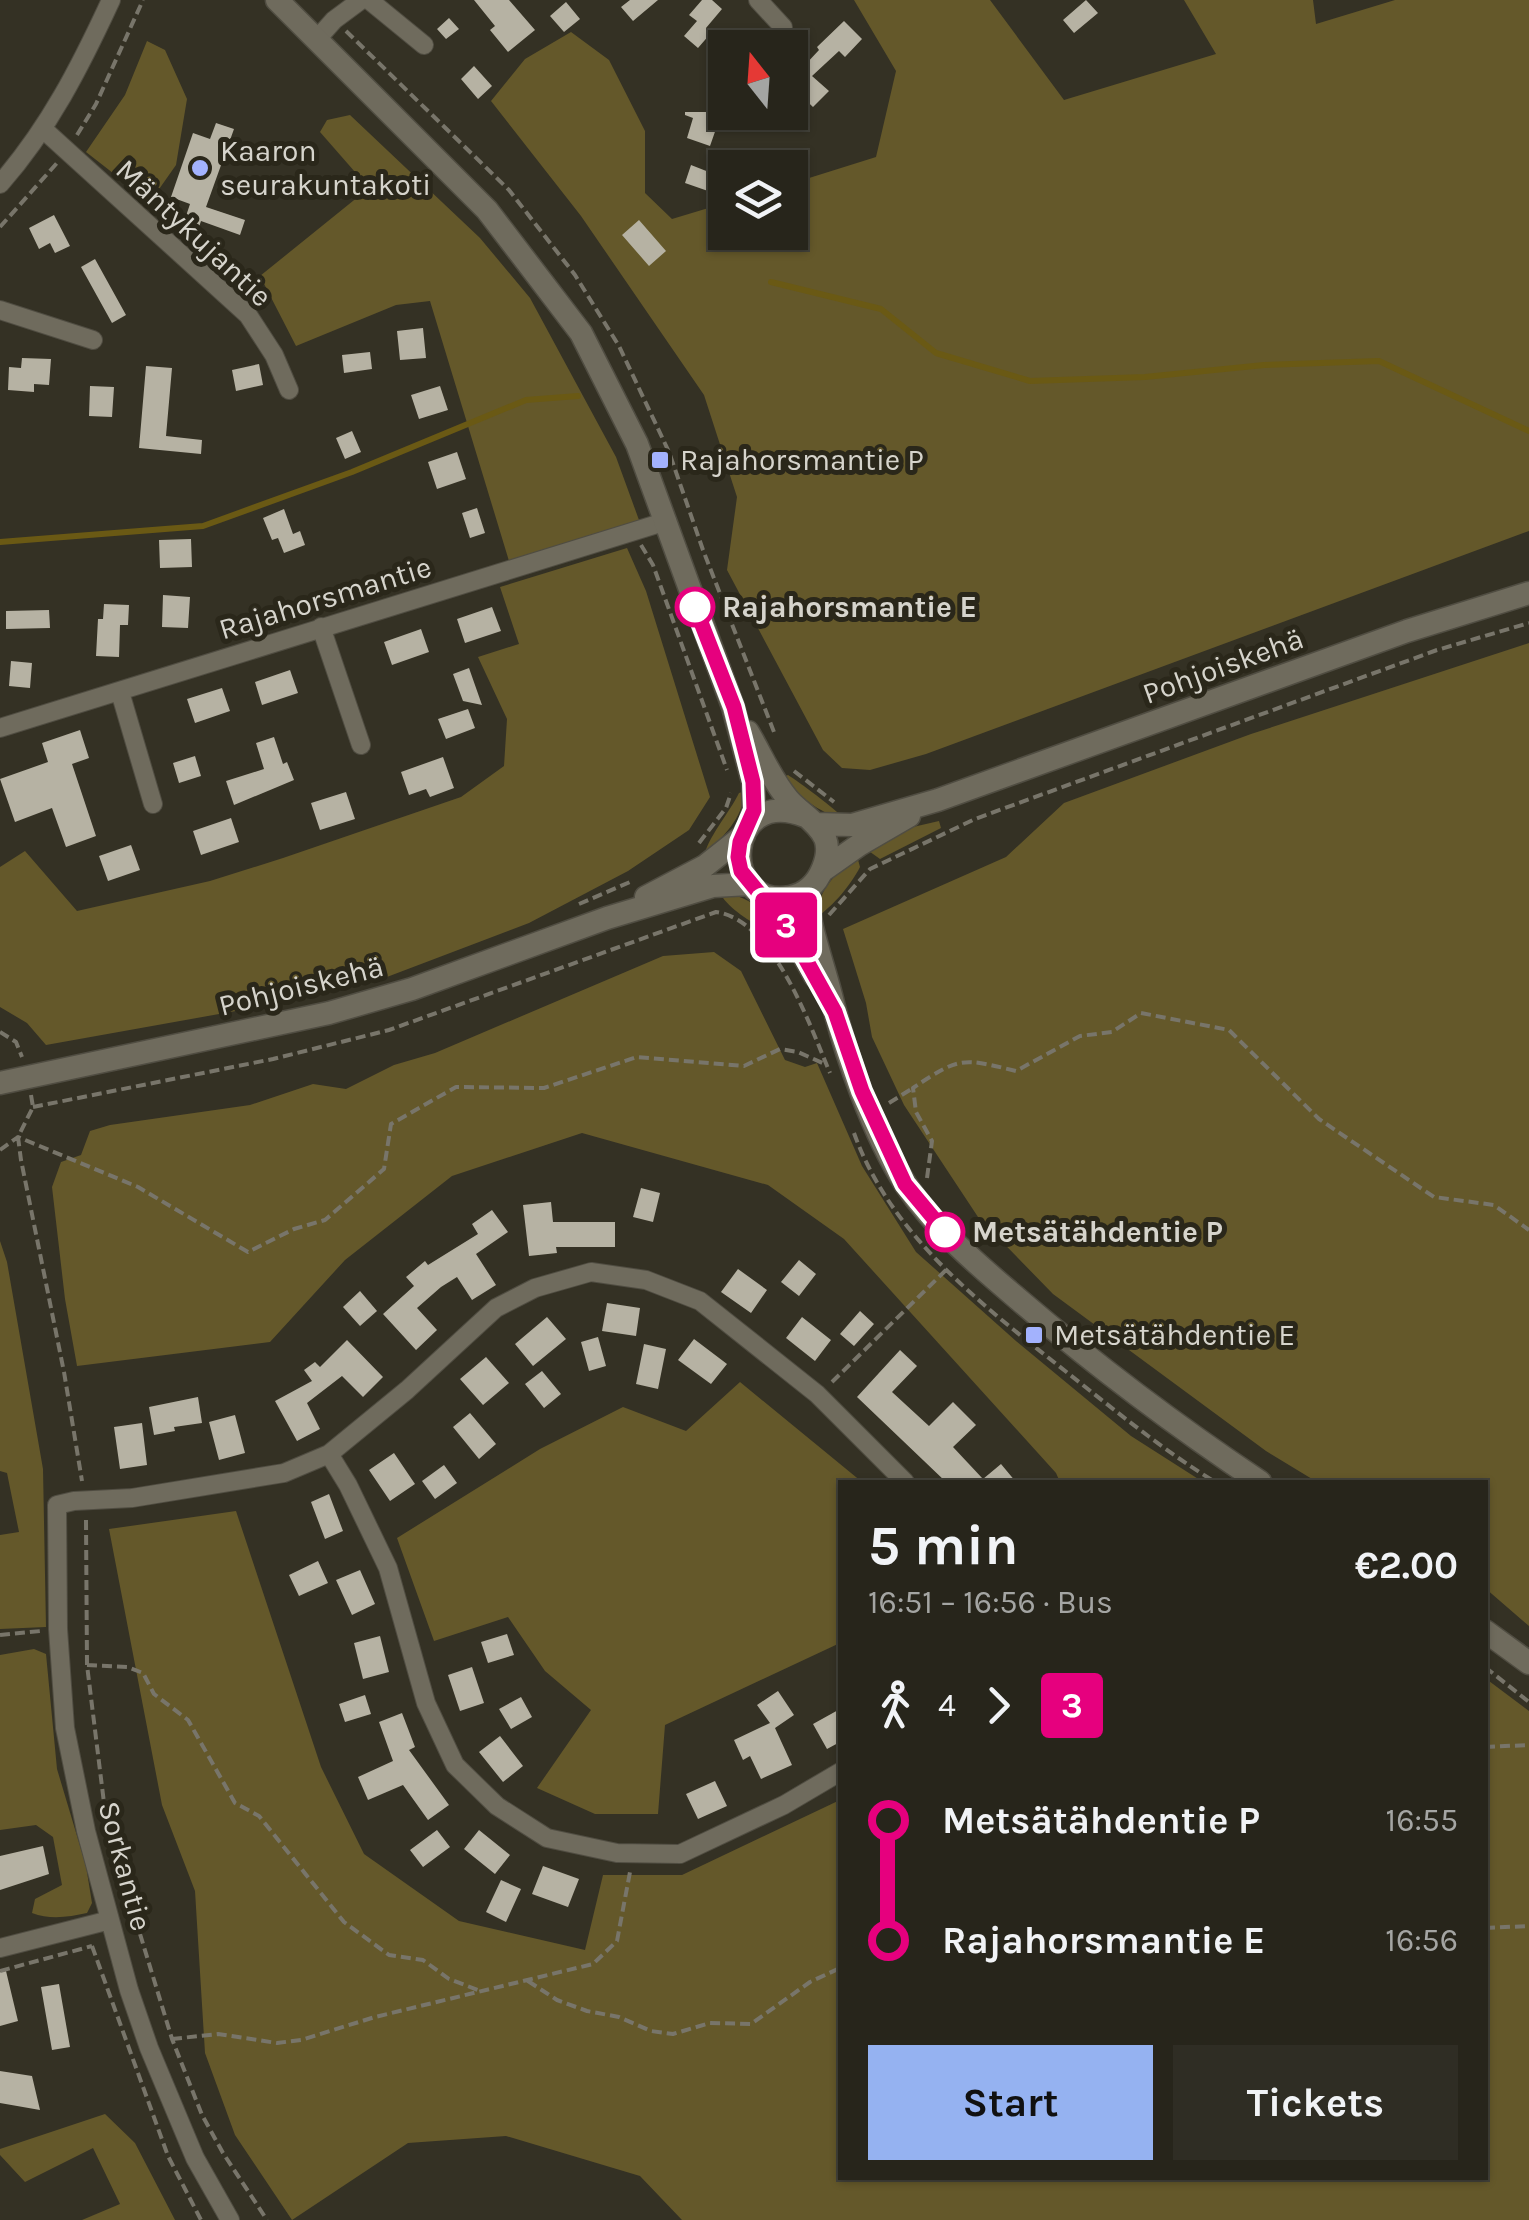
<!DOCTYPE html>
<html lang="en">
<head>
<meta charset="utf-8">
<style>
	body { margin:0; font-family:Karla,sans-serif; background:#2f2d24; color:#f1f3f6; height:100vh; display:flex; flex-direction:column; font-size:38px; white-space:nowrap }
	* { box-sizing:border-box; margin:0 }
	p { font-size:32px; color:#a4a5a3 }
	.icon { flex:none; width:55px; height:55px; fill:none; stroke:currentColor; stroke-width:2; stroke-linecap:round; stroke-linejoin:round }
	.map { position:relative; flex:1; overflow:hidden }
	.drawer { position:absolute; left:838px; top:1480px; width:650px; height:700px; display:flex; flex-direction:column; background:#27251b; border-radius:0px; box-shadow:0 2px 8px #0004,0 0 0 2px #43423a }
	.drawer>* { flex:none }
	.badge { padding:0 20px; border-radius:8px; font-size:35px; line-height:65px }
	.needle { width:65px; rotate:343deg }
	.controls { position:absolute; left:708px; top:30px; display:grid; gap:20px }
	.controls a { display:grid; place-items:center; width:100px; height:100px; border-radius:0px; background:#27251b; box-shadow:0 2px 8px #0004,0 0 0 2px #43423a; font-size:50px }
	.map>.badge { position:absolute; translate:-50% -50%; box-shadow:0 0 0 5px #fff }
	.legs { display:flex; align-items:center; gap:15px; height:110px; padding:0 30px; font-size:32px }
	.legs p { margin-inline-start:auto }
	.overview { display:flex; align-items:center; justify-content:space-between; height:170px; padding:0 30px }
	h1 { font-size:55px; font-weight:700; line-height:75px }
	.button { display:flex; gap:20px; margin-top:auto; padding:20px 30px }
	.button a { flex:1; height:115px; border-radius:0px; background:#95b2f1; color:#111; font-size:40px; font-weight:700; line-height:115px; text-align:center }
	.button a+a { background:#2f2d24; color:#f1f3f6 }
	ul { padding:0 30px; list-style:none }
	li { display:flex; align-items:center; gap:35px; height:120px; font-size:38px }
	li i { display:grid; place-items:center; width:15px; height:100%; margin:0 12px; background:currentColor }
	li i::after { content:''; width:25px; height:25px; margin:-12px; border:8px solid; border-radius:50%; background:#27251b }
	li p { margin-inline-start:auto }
	li:first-child i { background:linear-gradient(#0000 50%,currentColor 0) }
	li:last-child i { background:linear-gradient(currentColor 50%,#0000 0) }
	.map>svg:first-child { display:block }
</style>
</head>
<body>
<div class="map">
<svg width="1529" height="2220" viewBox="0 0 1529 2220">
	<rect width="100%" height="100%" fill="#343124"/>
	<path fill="#64582a" d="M854 0H990L1064 100 1216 54 1184 0H1313L1316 24 1395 0H1529V531L926 754 870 770 842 768 823 750 727 570 737 497 704 395 581 216 491 101 525 59 571 32 609 60 645 131V193L672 219 725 203V232H790V184L876 157 896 71Z
		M147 41 165 50 187 99 176 165 150 202 86 152 125 95Z
		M350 115 480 238 530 298 616 457 639 520 509 561 430 301 396 305 296 346 260 276 369 188 320 132 327 120Z
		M627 548 646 591 710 797 689 830 628 871 529 923 379 980 247 1009 46 1045 27 1023 0 1007V867L25 851 77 911 210 881 283 858 461 797 504 766 507 719 478 657 519 644 500 587Z
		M1529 643V1626L1485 1588V1482H1317L1266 1451 1053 1294 978 1217 904 1105 872 1037 866 1003 843 929 1006 857 1064 803 1251 734Z
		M788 775C798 781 837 810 843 818 816 812 801 797 783 777Z
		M745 791C742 820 724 835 705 855 705 842 731 810 739 793Z
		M939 821 941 828 880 859 866 849 900 830Z
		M857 856 860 867C851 885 833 906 817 917 817 891 837 871 857 856Z
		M720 893C745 894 764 909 779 930 761 932 727 908 720 893Z
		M714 952 741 971 785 1060 805 1067 817 1063 862 1166 916 1252 1016 1341 1131 1436 1203 1482H1060L1056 1473 844 1239 768 1185 582 1133 452 1176 345 1260 270 1342 77 1366 65 1299 52 1187 61 1162 81 1155 90 1131 110 1125 250 1105 313 1084 346 1089 394 1065 435 1053 663 956Z
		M0 1241 7 1262 43 1469 46 1627 0 1629V1535L19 1532 7 1473 0 1471Z
		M740 1382 862 1482H840V1643L665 1725 658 1814H595L537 1788 591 1710 545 1671 508 1617 434 1641 397 1538 540 1449 623 1407 686 1431Z
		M236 1511 321 1767 364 1854 459 1921 585 1950 603 1875H682L840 1800V2178H1485V1678L1529 1711V2220H682L640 2176 506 2136 408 2143 292 2220 235 2135 205 2053 195 1891 162 1805 109 1529Z
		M34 1649 46 1654 57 1769 86 1866 92 1903 87 1913C69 1917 50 1920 32 1913L35 1899 62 1885 53 1837 36 1825 0 1830V1655Z
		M105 2114 135 2143 175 2220H82L120 2204 93 2148 25 2182 0 2155V2149Z"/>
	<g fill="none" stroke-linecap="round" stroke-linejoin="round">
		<path stroke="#6a5914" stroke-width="6" d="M771 282 881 309 936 353 1030 381 1145 377 1264 365 1379 361 1529 431
			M0 542 203 526 352 472 526 400 578 396"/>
	</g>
	<path fill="#b6b2a3" d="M474 0H509L535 30 508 52 490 30 495 26Z
		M630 0H658L633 21 621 7Z
		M702 0H712L722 9 706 28 711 33 698 48 684 36 697 21 689 15Z
		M1086 0 1098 13 1074 33 1063 20Z
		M566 2 580 19 564 32 550 16Z
		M449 18 459 29 446 39 437 29Z
		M844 21 862 39 845 57 839 51 812 76 829 91 813 107 790 85V81L819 50 817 47Z
		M474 66 492 86 478 99 461 79Z
		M710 100 725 104V112H735L729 130 717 126 710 146 687 138 693 118 685 115V112H706Z
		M216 123 234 129 206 207 245 220 240 235 201 221 199 227 184 222 190 204 171 197 193 133 210 139Z
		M691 165 714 174 708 191 685 183Z
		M54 215 70 246 55 253 50 243 39 249 29 228Z
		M639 220 666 251 649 266 622 235Z
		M95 259 126 315 112 323 81 267Z
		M423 328 426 358 400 360 397 331Z
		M370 352 372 369 344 373 342 355Z
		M22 358 51 359 49 385 34 384V392L8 390 9 367 21 368Z
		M259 364 263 385 236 391 232 370Z
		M146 366 172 368 166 436 202 440 201 454 139 448Z
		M90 386 114 387 112 417 89 416Z
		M440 386 448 410 419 419 411 395Z
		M352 431 361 452 345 459 336 438Z
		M457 452 466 479 437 489 428 462Z
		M477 508 485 533 470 538 462 513Z
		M284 509 293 534 300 531 305 545 284 553 278 538 272 540 263 518Z
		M191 539 192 567 160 568 159 540Z
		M163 595 190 597 188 628 162 627Z
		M104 604 129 605 128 625H120L119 657 96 656 98 619H103Z
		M492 607 501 631 465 643 457 619Z
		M49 610 50 628 6 629V611Z
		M421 629 429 652 392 665 384 642Z
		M11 661 32 663 30 688 9 686Z
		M469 668 482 705 463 701 453 674Z
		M290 670 298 693 262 705 255 682Z
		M222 688 230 711 195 723 187 699Z
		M468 709 475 728 446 739 438 719Z
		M80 730 89 758 72 764 96 836 66 847 52 808 15 822 0 779 48 762 42 743Z
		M274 737 283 764 287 762 294 780 234 805 226 781 264 769 256 743Z
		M195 756 201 776 179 783 173 763Z
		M443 757 454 788 430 797 426 789 409 795 401 772Z
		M346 792 355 819 320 830 311 803Z
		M231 818 239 842 201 855 193 831Z
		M131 845 140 870 108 881 99 856Z
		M641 1188 660 1193 653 1222 633 1217Z
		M551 1202 553 1222H615V1247H556L557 1253 529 1256 523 1205Z
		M492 1210 508 1232 476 1254 496 1285 472 1300 457 1277 441 1287 417 1308 437 1330 416 1350 383 1314 414 1286 406 1277 425 1261 428 1265 478 1234 472 1224Z
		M799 1260 816 1274 799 1296 781 1282Z
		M738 1269 767 1290 751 1313 721 1292Z
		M360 1291 377 1311 360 1326 343 1307Z
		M607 1303 640 1308 636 1336 602 1331Z
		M860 1311 874 1324 854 1346 840 1334Z
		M547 1317 566 1339 533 1366 515 1344Z
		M802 1317 831 1340 815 1361 786 1338Z
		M598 1337 606 1366 589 1371 581 1342Z
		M694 1339 727 1364 711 1384 678 1360Z
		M347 1340 383 1377 363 1397 342 1376 307 1403 320 1429 297 1441 275 1401 312 1381 304 1370 315 1362 320 1367Z
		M644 1344 666 1349 658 1389 636 1384Z
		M900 1350 917 1366 892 1392 929 1426 953 1402 976 1425 953 1447 983 1479 1001 1464 1016 1482H946L857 1397Z
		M486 1357 509 1383 483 1405 460 1379Z
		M542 1371 561 1394 544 1408 525 1384Z
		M198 1397 202 1423 174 1427 175 1431 154 1435 149 1407Z
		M470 1413 496 1444 479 1459 453 1427Z
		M235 1415 245 1453 219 1460 209 1422Z
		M142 1423 147 1465 120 1469 114 1427Z
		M394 1453 415 1484 390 1501 369 1470Z
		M444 1465 457 1483 435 1499 422 1481Z
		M329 1494 343 1531 325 1539 311 1502Z
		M318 1561 328 1583 299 1596 289 1575Z
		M360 1570 375 1604 352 1615 336 1580Z
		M507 1634 514 1655 488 1663 481 1642Z
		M380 1636 389 1672 363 1679 354 1643Z
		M472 1667 484 1703 460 1711 448 1675Z
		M778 1691 794 1715 775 1728 792 1765 761 1779 750 1756 743 1760 734 1740 770 1723 757 1705Z
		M365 1695 371 1714 345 1722 339 1704Z
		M521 1697 532 1717 511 1729 499 1709Z
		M840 1709V1742L827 1749 813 1724Z
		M402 1713 415 1747 409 1750 449 1805 428 1820 403 1785 368 1800 358 1777 393 1761 379 1722Z
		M500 1736 523 1766 503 1782 479 1752Z
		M715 1781 727 1806 698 1819 686 1794Z
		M437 1830 450 1847 423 1867 410 1850Z
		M479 1830 510 1855 495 1874 464 1849Z
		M43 1846 49 1874 0 1890V1856Z
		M543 1866 579 1879 568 1907 532 1894Z
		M501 1880 521 1889 506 1922 486 1912Z
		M6 1971 18 2021 0 2026V1972Z
		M59 1984 70 2047 52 2050 41 1987Z
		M0 2071 32 2076 40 2110 0 2103Z"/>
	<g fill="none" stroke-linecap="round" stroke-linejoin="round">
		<defs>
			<path id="minor" d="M369 0 424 45
				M758 0 783 27
				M318 38 334 20 361 0
				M43 129 248 315 274 355 289 390
				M0 184C49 128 80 67 111 0
				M0 310 93 340
				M321 627 361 745
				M120 692 153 804
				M0 728 667 521
				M329 1454 348 1485 388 1568 426 1703 455 1765 497 1806 547 1838 617 1853 680 1854 784 1805 840 1772
				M0 1948 110 1920
				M230 2220 195 2158 149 2048 129 1990 86 1831 65 1728 58 1629 57 1505 74 1501 132 1498 284 1473 329 1454 407 1390 496 1308 535 1288 591 1272 646 1280 700 1301 817 1394 905 1482"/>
			<path id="secondary" d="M277 0 487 210 581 333 637 444 733 707 753 782 754 810 749 826
				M748 732C761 754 771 779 788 799 799 812 817 821 825 838 829 848 827 858 823 868 817 883 807 894 790 897 718 910 724 784 805 816
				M815 824 852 825 938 800 1407 631 1529 593
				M822 871 859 845 909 816
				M806 891C809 927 822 960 831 995 845 1054 873 1134 906 1185 935 1229 978 1265 1018 1299 1095 1365 1176 1426 1260 1482
				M763 895 790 931 815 976
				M646 897 705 866 744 835
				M0 1083 329 1013 412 989 607 918 713 886 749 884
				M1485 1631 1529 1663"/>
		</defs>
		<use href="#minor" stroke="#504d42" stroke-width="20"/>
		<use href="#secondary" stroke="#504d42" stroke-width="25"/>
		<path stroke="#78756a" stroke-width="4" stroke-dasharray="10 5" stroke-linecap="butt" d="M346 31 509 190 575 275 619 346 669 452 703 550 774 732
			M77 135 96 104 143 0
			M0 227 57 163
			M641 545 653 565 727 770
			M794 771 834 802
			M699 843 726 808 731 793
			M579 904 630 882
			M829 915 870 869 975 819 1437 650 1529 623
			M0 1032 16 1042 22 1057
			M31 1095 33 1107 18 1137 21 1160 64 1372 82 1481
			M889 1103 913 1088
			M33 1107 273 1059 389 1030 716 912C774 920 810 1026 830 1073
			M854 1133C891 1237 986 1308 1069 1374 1117 1412 1163 1450 1215 1482
			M0 1150 18 1137 138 1187 248 1252 294 1229 325 1220 384 1169 391 1124 456 1087 544 1088 637 1057 744 1066 780 1049 798 1052 827 1065
			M927 1178 932 1141 916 1112 913 1088C961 1056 962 1058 1016 1071L1080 1036 1112 1032 1141 1013 1229 1030 1319 1119 1434 1197 1494 1205 1529 1230
			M832 1382 946 1270
			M86 1520 87 1665 105 1811 116 1855 172 2039 202 2115 223 2153 267 2220
			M0 1635 41 1631
			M87 1665 127 1667 143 1673 154 1694 188 1720 235 1803 259 1816 344 1922 389 1955 423 1960 449 1979 478 1990
			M1485 1667 1529 1702
			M1485 1747 1529 1745
			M1485 1928 1529 1926
			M92 1946 168 2156 201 2220
			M0 1971 92 1946
			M528 1981 557 2000 587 2011 619 2017 651 2031 673 2034 710 2023 751 2024 810 1982 840 1968
			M172 2039 218 2034 277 2043 301 2040 375 2017 593 1964 617 1941 630 1872"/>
		<use href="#minor" stroke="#6f6b5d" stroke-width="18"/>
		<use href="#secondary" stroke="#6f6b5d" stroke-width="22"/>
	</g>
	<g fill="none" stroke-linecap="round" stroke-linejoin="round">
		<defs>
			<path id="line-1" d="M695 607 734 707 753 782 754 810 740 842 738 857 741 871 790 931 835 1012 862 1091 905 1184 945 1232"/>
		</defs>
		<use href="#line-1" stroke="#fff" stroke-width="22"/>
		<use href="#line-1" stroke="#e6007e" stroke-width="15"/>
	</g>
	<g fill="#a3b2fd" stroke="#2a271a" stroke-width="4">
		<circle cx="200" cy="168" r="10"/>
		<rect x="650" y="450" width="20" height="20" rx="5"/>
		<rect x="1024" y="1325" width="20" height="20" rx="5"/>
	</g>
	<g fill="#fff" stroke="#e6007e" stroke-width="5">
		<circle cx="695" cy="607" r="18"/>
		<circle cx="945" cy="1232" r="18"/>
	</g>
	<g text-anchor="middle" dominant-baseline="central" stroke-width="10" stroke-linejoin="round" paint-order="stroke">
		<g font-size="30" fill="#d6d4cc" stroke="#2a271a" text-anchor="start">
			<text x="220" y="151">Kaaron<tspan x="220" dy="34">seurakuntakoti</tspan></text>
			<text x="680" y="460">Rajahorsmantie P</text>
			<text x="1054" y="1335">Metsätähdentie E</text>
		</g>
		<g font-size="30" fill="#d6d4cc" stroke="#2a271a">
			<text transform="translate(194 233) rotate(43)">Mäntykujantie</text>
			<text transform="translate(325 598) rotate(-17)">Rajahorsmantie</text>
			<text transform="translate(1223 666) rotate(-20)">Pohjoiskehä</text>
			<text transform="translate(301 986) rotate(-14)">Pohjoiskehä</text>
			<text transform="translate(125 1866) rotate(75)">Sorkantie</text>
		</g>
		<g font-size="30" font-weight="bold" fill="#d6d4cc" stroke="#2a271a" text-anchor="start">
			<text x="722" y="607">Rajahorsmantie E</text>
			<text x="972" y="1232">Metsätähdentie P</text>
		</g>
	</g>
</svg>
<div class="controls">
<a><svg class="needle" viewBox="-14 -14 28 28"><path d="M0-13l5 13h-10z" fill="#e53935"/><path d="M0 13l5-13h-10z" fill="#a4a5a3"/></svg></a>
<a><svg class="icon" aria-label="layers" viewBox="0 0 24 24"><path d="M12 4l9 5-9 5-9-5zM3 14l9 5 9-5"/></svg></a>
</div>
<b class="badge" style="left:786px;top:925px;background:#e6007e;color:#fff">3</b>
<section class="drawer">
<div class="overview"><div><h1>5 min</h1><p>16:51 – 16:56 · Bus</p></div><b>€2.00</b></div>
<div class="legs"><svg class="icon" aria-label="walk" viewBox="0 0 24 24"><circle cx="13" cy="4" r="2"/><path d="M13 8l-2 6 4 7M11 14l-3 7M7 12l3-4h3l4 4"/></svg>4<svg class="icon" aria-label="forward" viewBox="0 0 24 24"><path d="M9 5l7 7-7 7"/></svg><b class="badge" style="background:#e6007e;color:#fff">3</b></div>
<ul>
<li><i style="color:#e6007e"></i><b>Metsätähdentie P</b><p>16:55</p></li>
<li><i style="color:#e6007e"></i><b>Rajahorsmantie E</b><p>16:56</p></li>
</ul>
<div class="button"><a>Start</a><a>Tickets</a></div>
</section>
</div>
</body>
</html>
